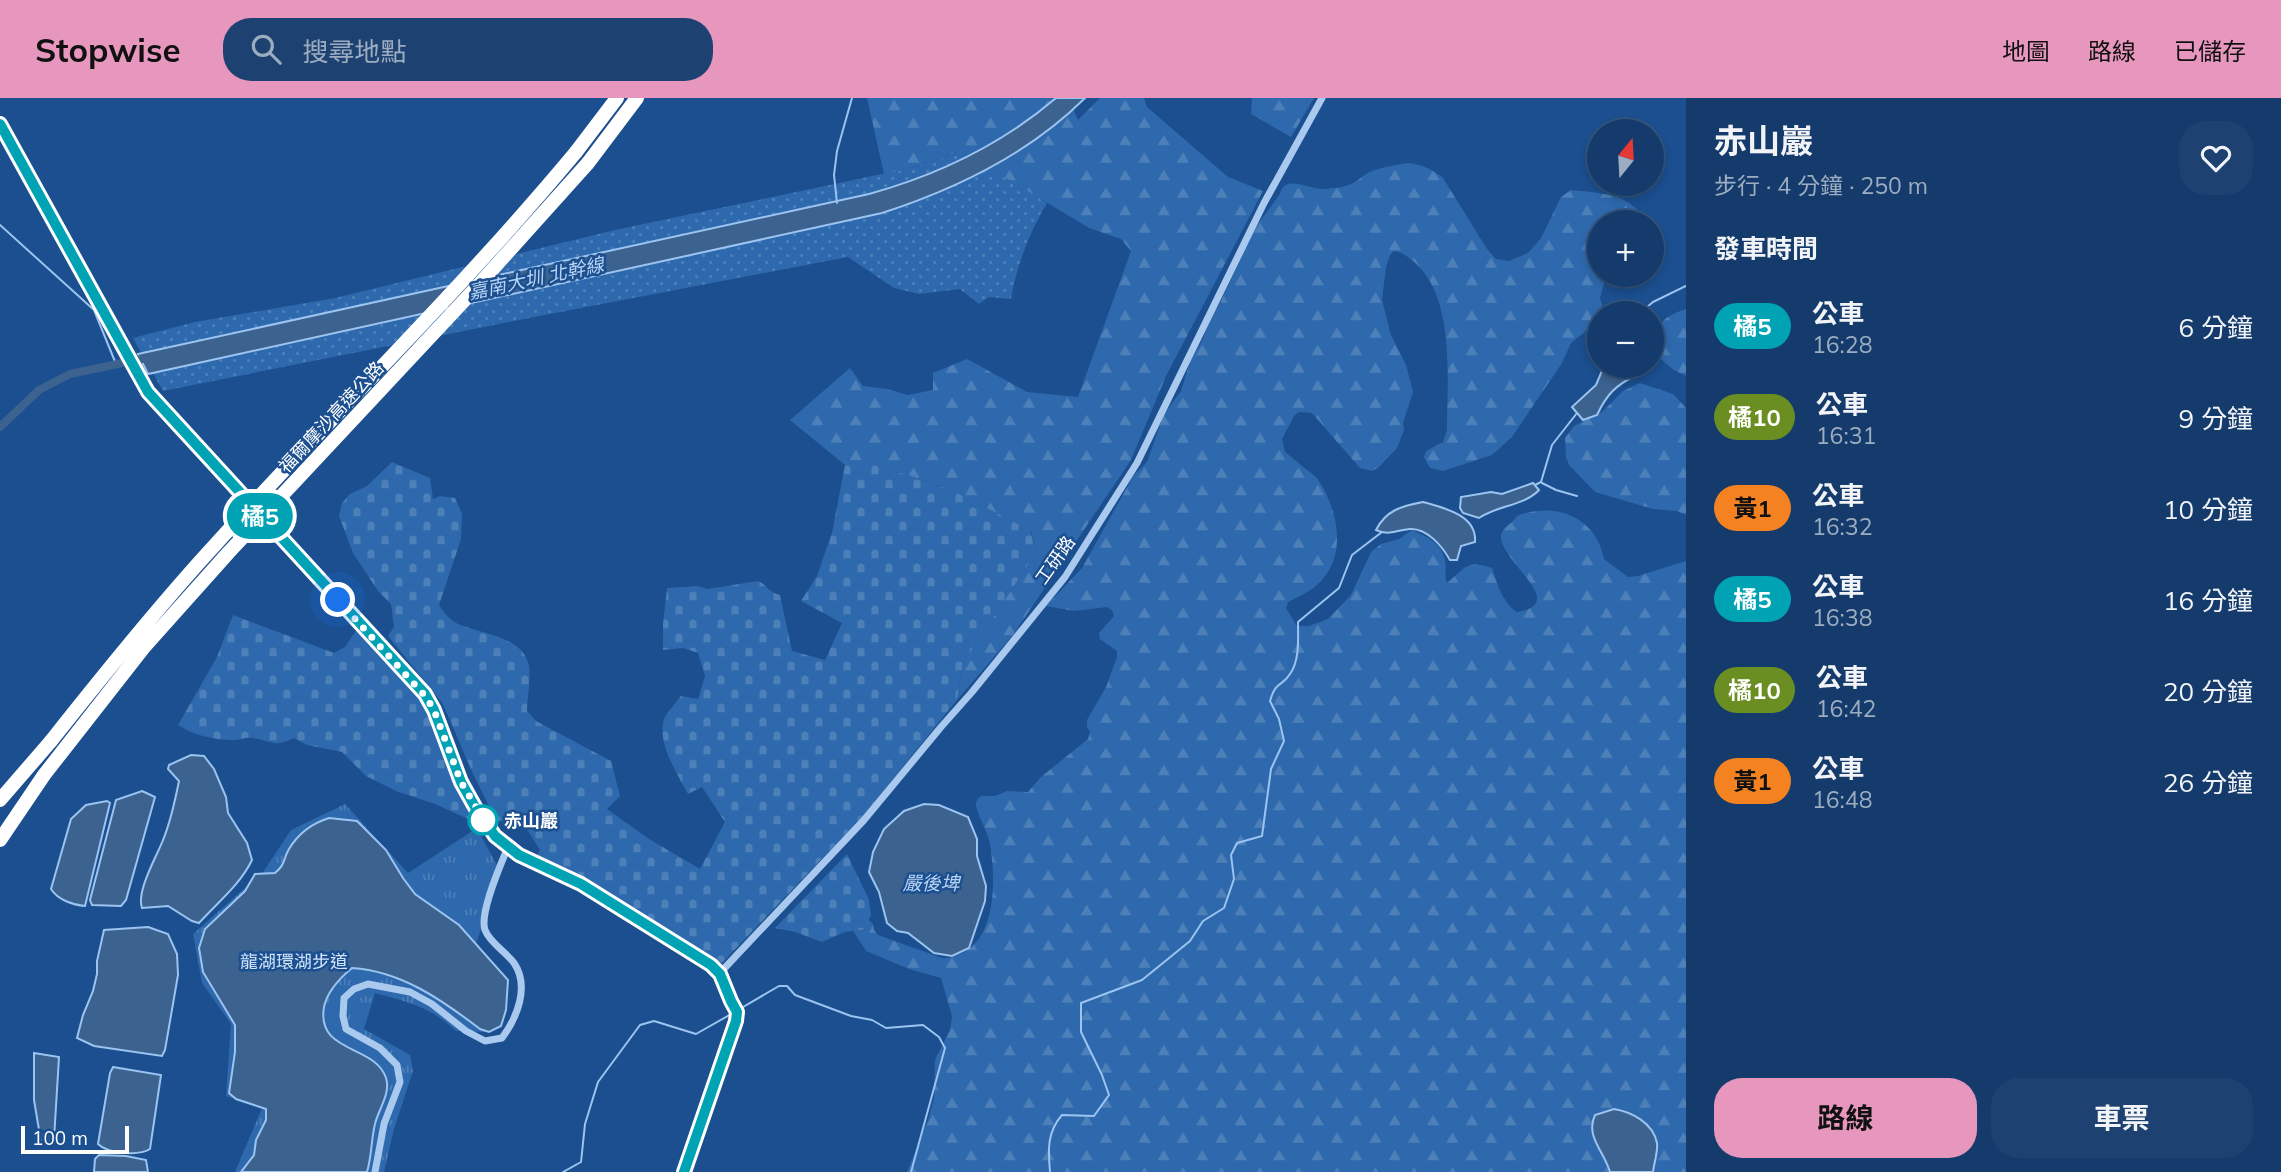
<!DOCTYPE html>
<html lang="zh-TW">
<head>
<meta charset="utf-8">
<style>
	body { margin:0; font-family:Mulish,"Noto Sans TC",sans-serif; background:#1d4271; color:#f1f3f6; height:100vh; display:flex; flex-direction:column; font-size:26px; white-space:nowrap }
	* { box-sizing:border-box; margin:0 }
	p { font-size:23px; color:#9dadc1 }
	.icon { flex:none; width:38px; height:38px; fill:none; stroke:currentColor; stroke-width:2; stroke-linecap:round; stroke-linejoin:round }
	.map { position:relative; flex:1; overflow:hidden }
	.drawer { display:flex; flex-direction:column; background:#143b6b; width:595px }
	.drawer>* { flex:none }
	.badge { padding:0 14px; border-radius:23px; font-size:24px; line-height:46px }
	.needle { width:46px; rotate:18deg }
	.buttons { position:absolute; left:1587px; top:21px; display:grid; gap:14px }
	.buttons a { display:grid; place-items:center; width:77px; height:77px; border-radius:50%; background:#143b6b; box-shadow:0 4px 10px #0003,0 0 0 2px #33557e; font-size:35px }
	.scale { position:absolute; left:21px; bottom:18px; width:108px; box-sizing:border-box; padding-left:7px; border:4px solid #fff; border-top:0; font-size:19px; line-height:24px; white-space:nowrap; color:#fff; -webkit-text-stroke:5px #1b4f8f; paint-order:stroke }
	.you { position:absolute; width:35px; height:35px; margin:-18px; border:5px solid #fff; border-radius:50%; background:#1a73e8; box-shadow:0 0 0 10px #1a73e833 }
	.map>.badge { position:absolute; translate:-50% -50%; box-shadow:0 0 0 4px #fff }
	h2 { padding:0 28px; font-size:26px; line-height:63px }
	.round { display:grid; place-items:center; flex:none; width:74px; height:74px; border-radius:28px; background:#1d4271 }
	.summary { display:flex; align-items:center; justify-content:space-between; height:119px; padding:0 28px }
	h1 { font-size:33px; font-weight:700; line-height:52px }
	.primary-button { display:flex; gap:14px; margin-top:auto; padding:14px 28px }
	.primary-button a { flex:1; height:80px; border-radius:28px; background:#e797bd; color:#111; font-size:28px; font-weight:700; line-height:80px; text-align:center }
	.primary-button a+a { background:#1d4271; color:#f1f3f6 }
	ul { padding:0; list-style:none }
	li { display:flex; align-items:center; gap:21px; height:91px; padding:0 28px }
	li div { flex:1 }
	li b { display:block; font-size:26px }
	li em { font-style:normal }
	li .badge { min-width:77px; font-weight:700; text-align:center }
	header { display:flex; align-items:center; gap:42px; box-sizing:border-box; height:98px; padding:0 35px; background:#e797bd; color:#111 }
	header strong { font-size:33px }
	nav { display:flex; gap:38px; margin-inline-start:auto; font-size:24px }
	.search { width:490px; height:63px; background:#1d4271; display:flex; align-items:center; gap:18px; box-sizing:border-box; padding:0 24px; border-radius:28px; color:#9dadc1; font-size:26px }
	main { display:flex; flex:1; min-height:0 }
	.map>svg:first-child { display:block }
</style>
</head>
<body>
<header>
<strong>Stopwise</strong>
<div class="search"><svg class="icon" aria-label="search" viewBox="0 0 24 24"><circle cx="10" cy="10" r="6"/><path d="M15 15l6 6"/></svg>搜尋地點</div>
<nav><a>地圖</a><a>路線</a><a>已儲存</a></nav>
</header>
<main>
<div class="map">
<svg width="1686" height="1074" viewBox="0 0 1686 1074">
	<defs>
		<pattern id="grass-dots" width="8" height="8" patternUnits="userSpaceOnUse" patternTransform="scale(1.75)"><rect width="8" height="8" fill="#2e69ad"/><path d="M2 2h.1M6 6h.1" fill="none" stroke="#4d80b9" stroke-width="1.8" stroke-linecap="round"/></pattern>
		<pattern id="forest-firs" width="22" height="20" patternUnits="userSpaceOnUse" patternTransform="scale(1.75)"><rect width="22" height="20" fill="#2e69ad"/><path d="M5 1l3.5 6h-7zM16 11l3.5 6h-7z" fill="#4d80b9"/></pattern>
		<pattern id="cemetery-stones" width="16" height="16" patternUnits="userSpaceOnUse" patternTransform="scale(1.75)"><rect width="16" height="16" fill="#2e69ad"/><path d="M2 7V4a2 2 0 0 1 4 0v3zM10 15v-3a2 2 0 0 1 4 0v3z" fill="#4d80b9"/></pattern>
		<pattern id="park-tufts" width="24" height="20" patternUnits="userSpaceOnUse" patternTransform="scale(1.75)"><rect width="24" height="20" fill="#2e69ad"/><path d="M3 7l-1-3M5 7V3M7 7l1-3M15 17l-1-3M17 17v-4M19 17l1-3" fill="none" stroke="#4d80b9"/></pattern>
	</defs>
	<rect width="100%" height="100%" fill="#1b4f8f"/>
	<path fill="url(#grass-dots)" d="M961 53 1000 75 1047 105C1029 135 1017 167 1011 201L989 199 979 206 960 191 919 196 894 190 848 159 529 220 163 293 133 240 195 224 335 200 615 132 915 69Z"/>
	<path fill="url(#forest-firs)" d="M867 0H1068L1078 22 1100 0H1144L1147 9 1228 79 1263 93 1166 278 1131 362 1013 537 957 602 963 565 1037 453 1031 433 951 392 878 367H845L790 322 850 270 863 288 887 291 908 297 933 292V275L967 261 1027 294 1078 299 1131 153 1121 141 1089 130 961 53 915 69 884 76Z
		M1252 0H1314L1291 39 1251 16Z
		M1408 65C1423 67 1432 71 1443 80L1487 151 1496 161 1509 163 1528 155 1541 140 1561 99 1571 92C1606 96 1626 94 1648 124H1600V177H1615L1605 182 1600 200 1602 207 1599 219 1592 228 1571 245 1562 265 1512 339 1492 357 1443 373 1430 370 1424 359 1426 353 1443 344 1447 332C1447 282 1456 198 1413 163 1407 158 1402 154 1394 153L1390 157 1386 169 1382 202 1391 237 1406 267 1413 294 1403 325 1404 332 1397 350 1378 370 1372 373 1360 370 1312 315 1299 314 1294 318 1282 341 1285 354 1317 380C1337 409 1348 455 1321 483 1312 493 1300 498 1288 504L1286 510 1297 528H1309L1328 521 1351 497 1371 454 1381 446 1399 441 1412 432C1427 439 1441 444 1445 462 1447 469 1444 477 1447 485 1465 470 1466 461 1492 470 1498 487 1502 504 1517 514 1570 506 1501 464 1501 439 1501 429 1513 426 1517 418 1556 403 1596 419 1604 461L1628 479 1638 478 1686 463V1074H1653L1657 1046 1608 1066 1610 1074H907L929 1019 934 1000 935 962 950 932 952 918 941 880 909 871 866 853 852 831 863 817 873 826 874 832 878 837 942 860C950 861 955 858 962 855 998 838 996 775 989 742 987 733 976 713 976 707 976 702 978 701 981 698H995L1007 693 1028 694 1041 679 1088 641 1090 634 1087 629V622L1106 589 1117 559V553L1100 541 1099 535 1114 518 1112 512 1107 509 1074 513 1046 508 1082 470 1134 377 1147 364 1164 316 1181 293 1190 264 1203 241 1209 222 1220 205 1255 130 1280 96C1285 75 1309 92 1324 91 1333 90 1343 90 1351 86 1358 83 1363 77 1370 74 1381 69 1396 67 1408 65Z
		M1686 211V278L1674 272 1652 254C1657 227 1659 220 1686 211Z
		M1640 285 1673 296 1686 310V417L1677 413 1653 411 1595 394 1569 367 1566 359 1565 340 1574 328 1602 314 1623 293Z"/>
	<path fill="url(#cemetery-stones)" d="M392 364 430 380 433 401 440 398 455 400 462 416 461 441 439 507C444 515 450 522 458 526 480 536 519 537 528 564 532 575 527 600 527 613L536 623 611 663 620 698 607 711 649 741 700 771 725 724 702 689 688 696C677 675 657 646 664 621 667 614 676 605 681 598L698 601 705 578 698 555 683 550 663 552V526L667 490 697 488 708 491 758 483C769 488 767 493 780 497L792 553 825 562 842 525 801 503 817 478 832 435 845 367H878L951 392 1030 432 1037 453 963 565 957 602 863 718 722 865 586 781 535 761 540 752 525 728 496 722 473 676 443 606 388 538 394 529 391 506 378 493 353 455 339 418 342 405 350 396 367 388Z
		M233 517 334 555 345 549 357 531 424 605 436 627 451 666 457 691 469 706 477 725 435 706 396 693 366 678 342 654 307 647 294 640C274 650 272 643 252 640 245 639 238 643 230 642 212 641 193 637 178 627L217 559Z
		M847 756 869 802 871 817 865 831 845 834 822 844 795 834 775 830Z"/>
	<path fill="url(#park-tufts)" d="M345 706 408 775 477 730 500 773 476 846 508 882 501 928 489 934 456 933C429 908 410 905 375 895L364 931 410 957 413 973 394 1031 384 1074H235L262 1010 226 998 231 926 202 885 193 836 263 774 291 732Z"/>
	<path fill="#3c6290" stroke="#9cc4f0" stroke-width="2" d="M1056 0H1085C1030 55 956 91 882 115L148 276 138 256 869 96C938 77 1002 46 1056 0Z
		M1604 268H1636V277C1615 288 1607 296 1597 317L1583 322 1572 309 1596 287Z
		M1533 385 1539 392C1524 408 1498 407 1479 420L1463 415 1460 410 1461 399 1491 394 1502 396Z
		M1423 404C1444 410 1477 417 1475 444L1461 448 1457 462H1450C1442 448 1427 430 1410 431 1396 432 1389 438 1376 432 1386 412 1402 408 1423 404Z
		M191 657 204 658 214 671 226 699 228 715 247 745 252 762C240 787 217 805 199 825L192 823 168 808 142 810C136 793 157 758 163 742 171 723 175 703 179 683L168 671 169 667Z
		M142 693 155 699 126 802 121 808 92 807 90 802 116 702Z
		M107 703 110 705 85 808C73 807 58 802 51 791L71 721 86 707Z
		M924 706 939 707 968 719 977 741V758L986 788 985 803 969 850 952 858 934 855 908 835 897 833 887 825 879 794 869 774 873 754 884 731 904 713Z
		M329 720 357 723 386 752 403 780 415 796 459 827 508 882 506 912 501 928 489 934 480 931C442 902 401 873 352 870 340 880 327 894 324 909 316 956 375 946 386 980 391 996 378 1012 375 1026 371 1042 372 1057 367 1074H241L254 1057 256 1042 266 1022V1011L236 1001 229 995 235 954V927L203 874 199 850 205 831 245 793 255 776 275 775C286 766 283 761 289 751 298 736 313 725 329 720Z
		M148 829 168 836 177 856 178 877 165 952 162 958 94 948 77 940 83 917 93 893 97 876V863L104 832Z
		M34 955 59 959 54 1041 48 1047 41 1044 34 1002Z
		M113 969 161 977 150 1051C139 1058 108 1056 98 1046L110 975Z
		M1614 1011C1632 1014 1653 1025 1657 1045 1658 1054 1654 1065 1653 1074H1610C1604 1053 1585 1038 1595 1017Z
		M99 1057 126 1058 146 1062 148 1074H94L95 1061Z"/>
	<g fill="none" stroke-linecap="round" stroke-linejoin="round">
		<path stroke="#9cc4f0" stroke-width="2" d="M837 105 834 77 837 53 852 0
			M0 127 94 212 116 266
			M1640 215 1653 204 1686 188
			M1542 385 1556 392 1577 398
			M1535 387 1541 384 1552 347 1577 315
			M738 912 779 888H787L795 897 851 918 872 922 886 930 923 927 939 939 945 950 911 1074
			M563 1074 581 1064 585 1026 598 984 640 927 654 923 696 936 733 915
			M1050 1074C1048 1052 1047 1034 1062 1017L1094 1018 1109 997 1102 977 1081 934V905L1142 882 1190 843 1203 823 1224 810 1234 781 1231 757 1237 745 1262 738 1271 671 1284 643 1279 621 1270 603C1276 582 1282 589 1290 576 1300 562 1298 540 1298 524L1339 490 1352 457 1382 434"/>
		<path stroke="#3c6290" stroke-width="8" d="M0 329 39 292 70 276 151 259"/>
		<path stroke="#a9c9ee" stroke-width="7" d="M375 1074 384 1026 400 984 397 967 380 950 346 931 343 918 344 900 354 891 368 886 410 894 432 906 466 933 485 943 502 940C517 920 530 888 514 865 506 854 490 845 485 832 479 815 501 766 508 749
			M684 1074 736 923 737 914 719 876 864 722 941 629 972 594 1065 479 1137 365 1264 105 1322 0"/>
		<path stroke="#a9c9ee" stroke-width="10" d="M0 26 148 294 425 596C453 639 457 701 497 740 520 763 552 771 581 786 608 800 633 818 659 834 680 847 703 859 720 876"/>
		<path stroke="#fff" stroke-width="14" d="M576 54 617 0
			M588 65 637 0
			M0 702 51 643
			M0 742 44 677"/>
		<path stroke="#fff" stroke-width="14" d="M51 643C104 576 157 510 214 448 334 315 462 191 576 54
			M44 677 145 548 229 454 474 192 588 65"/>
	</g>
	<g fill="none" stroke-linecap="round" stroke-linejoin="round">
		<defs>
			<path id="line" d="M0 26 148 294 425 596 434 612 461 684 475 709 495 738 519 757 581 786 711 867 720 876 731 903 737 914 736 923 684 1074"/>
		</defs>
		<use href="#line" stroke="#fff" stroke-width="16"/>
		<use href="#line" stroke="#00a3b4" stroke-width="10"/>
		<path stroke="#fff" stroke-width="7" stroke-dasharray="0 12.6" d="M338 502 426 599 434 612 461 684 485 724 483 722"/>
	</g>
	<circle fill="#fff" stroke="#00a3b4" stroke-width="3.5" cx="483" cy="722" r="14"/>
	<g text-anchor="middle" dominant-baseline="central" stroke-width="5" stroke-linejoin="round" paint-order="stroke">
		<g font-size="18" fill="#fff" stroke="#1b4f8f">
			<text transform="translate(331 319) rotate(-47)">福爾摩沙高速公路</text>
			<text transform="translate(1055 462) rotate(-55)">工研路</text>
		</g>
		<g font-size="18" font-weight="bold" fill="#fff" stroke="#1b4f8f" text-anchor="start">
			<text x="504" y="722">赤山巖</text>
		</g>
		<g font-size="18" fill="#cfe3fa" stroke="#1b4f8f">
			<text x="294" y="863">龍湖環湖步道</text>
		</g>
		<g font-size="19" font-style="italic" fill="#b5d3f5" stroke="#1b4f8f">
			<text transform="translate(536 180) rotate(-12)">嘉南大圳 北幹線</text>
			<text x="931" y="785">嚴後埤</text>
		</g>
	</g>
</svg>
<div class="buttons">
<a><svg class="needle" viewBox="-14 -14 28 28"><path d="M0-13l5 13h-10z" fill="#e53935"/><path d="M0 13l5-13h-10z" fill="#9dadc1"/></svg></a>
<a>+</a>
<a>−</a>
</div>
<div class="scale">100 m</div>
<div class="you" style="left:338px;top:502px"></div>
<b class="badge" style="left:260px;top:418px;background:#00a3b4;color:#fff">橘5</b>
</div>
<section class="drawer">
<div class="summary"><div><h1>赤山巖</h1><p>步行 · 4 分鐘 · 250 m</p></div><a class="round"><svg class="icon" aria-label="heart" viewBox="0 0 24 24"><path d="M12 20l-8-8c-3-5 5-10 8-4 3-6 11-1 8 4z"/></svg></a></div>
<h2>發車時間</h2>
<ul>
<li><span class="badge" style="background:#00a3b4;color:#fff">橘5</span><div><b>公車</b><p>16:28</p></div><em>6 分鐘</em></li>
<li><span class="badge" style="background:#6b8e23;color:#fff">橘10</span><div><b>公車</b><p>16:31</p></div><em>9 分鐘</em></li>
<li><span class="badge" style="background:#f58220;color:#111">黃1</span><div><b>公車</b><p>16:32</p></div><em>10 分鐘</em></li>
<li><span class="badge" style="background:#00a3b4;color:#fff">橘5</span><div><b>公車</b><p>16:38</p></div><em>16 分鐘</em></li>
<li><span class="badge" style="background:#6b8e23;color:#fff">橘10</span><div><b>公車</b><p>16:42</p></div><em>20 分鐘</em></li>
<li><span class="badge" style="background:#f58220;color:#111">黃1</span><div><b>公車</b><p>16:48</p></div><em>26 分鐘</em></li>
</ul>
<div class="primary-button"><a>路線</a><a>車票</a></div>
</section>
</main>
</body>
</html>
